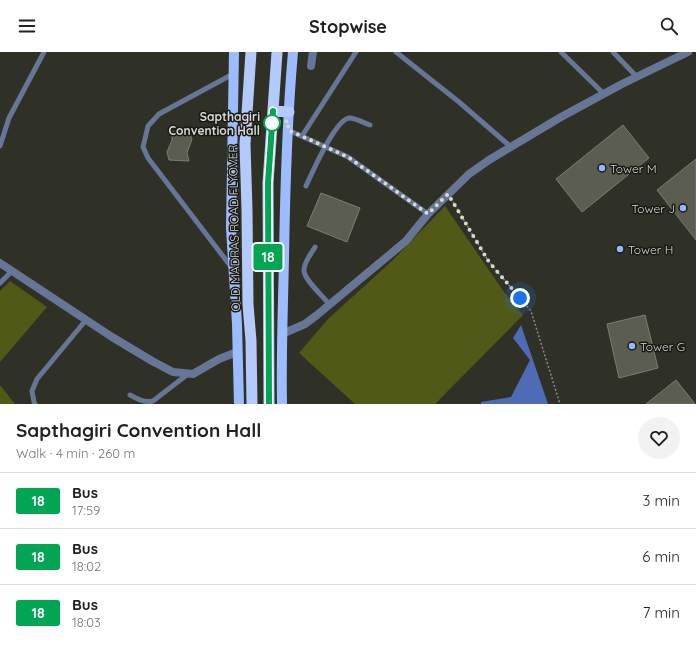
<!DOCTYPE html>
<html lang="en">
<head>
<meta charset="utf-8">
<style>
	body { margin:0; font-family:Quicksand,sans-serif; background:#f2f2f2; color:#202124; height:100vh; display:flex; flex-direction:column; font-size:15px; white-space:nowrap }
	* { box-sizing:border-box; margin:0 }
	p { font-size:13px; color:#757577 }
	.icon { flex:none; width:22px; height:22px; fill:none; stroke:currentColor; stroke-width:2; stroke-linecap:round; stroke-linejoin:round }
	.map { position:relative; height:352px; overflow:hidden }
	.details { display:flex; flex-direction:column; background:#fff; flex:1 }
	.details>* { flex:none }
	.badge { padding:0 8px; border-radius:3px; font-size:14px; line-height:26px }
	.you { position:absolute; width:20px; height:20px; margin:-10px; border:3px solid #fff; border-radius:50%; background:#1a73e8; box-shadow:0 0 0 6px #1a73e833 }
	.map>.badge { position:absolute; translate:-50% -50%; box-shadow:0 0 0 2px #fff }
	.round { display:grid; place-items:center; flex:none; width:42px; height:42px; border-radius:21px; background:#f2f2f2 }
	.summary { display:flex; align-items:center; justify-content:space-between; height:68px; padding:0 16px }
	h1 { font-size:19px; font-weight:700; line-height:30px }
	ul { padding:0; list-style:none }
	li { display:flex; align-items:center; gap:12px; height:56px; padding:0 16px; border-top:1px solid #e0e0e0 }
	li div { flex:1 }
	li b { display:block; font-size:15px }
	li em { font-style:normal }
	li .badge { min-width:44px; font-weight:700; text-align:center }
	header { display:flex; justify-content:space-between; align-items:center; height:52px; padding:0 16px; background:#fff; font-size:18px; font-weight:700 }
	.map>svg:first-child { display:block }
</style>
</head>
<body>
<header><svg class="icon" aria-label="menu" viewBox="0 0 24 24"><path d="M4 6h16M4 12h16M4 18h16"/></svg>Stopwise<svg class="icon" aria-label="search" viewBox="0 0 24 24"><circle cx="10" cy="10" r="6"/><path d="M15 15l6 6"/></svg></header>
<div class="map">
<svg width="696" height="352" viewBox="0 0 696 352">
	<rect width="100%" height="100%" fill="#303126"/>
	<path fill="#525815" d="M445 154 504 240 523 263 435 352H355L299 301 328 267 393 208Z
		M10 229 47 255 0 310V239Z
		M0 333 15 352H0Z"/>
	<path fill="#4d6cb5" d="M521 273 548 352H481V350L511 345 530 308 513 286Z"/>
	<path fill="#5b5d51" stroke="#7b7e71" d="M623 73 649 106 582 160 556 127Z
		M172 80H189L192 87 187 101 189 109 169 108 167 100 172 88Z
		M696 107V188L657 138Z
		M321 141 360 156 347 190 307 174Z
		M645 263 658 316 619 326 607 272Z
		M676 328 695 352H646Z"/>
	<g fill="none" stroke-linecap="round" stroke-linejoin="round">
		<path stroke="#898a81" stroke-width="1.5" stroke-dasharray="2 2" stroke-linecap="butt" d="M453 150 489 210 531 259 560 352"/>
		<path stroke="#677697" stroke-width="5" d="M396 0 459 50 511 95
			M561 0 604 42
			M613 0 637 25
			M288 78 348 105 428 162
			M302 84 356 0
			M0 94 9 66 44 0
			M306 134C312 121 335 68 349 66 356 66 364 71 370 73
			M315 195C311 202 304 210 304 218 303 227 324 245 330 253
			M232 216 148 106 143 95 148 74 159 62 233 22
			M0 231 12 219
			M130 343C138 347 144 351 153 349L188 322
			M35 352 34 350 32 339 37 327 86 268"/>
		<path stroke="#677697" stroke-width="8" d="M311 14 313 0
			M0 211 112 285 152 309 173 320 193 322 219 307 237 300"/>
		<path stroke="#677697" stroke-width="8" d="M282 282 305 272 317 263 406 189 428 162 469 122 489 108 561 65 622 32 688 0"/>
		<path stroke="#9dbbff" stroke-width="10" d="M234 0 231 176 237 272 239 352
			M282 352C281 303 283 255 284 206 285 138 287 68 293 0"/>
		<path stroke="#b2cafc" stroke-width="11" d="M251 0 245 92 247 158 248 252 251 289 252 352
			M273 59 289 60
			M269 352 268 131 277 0"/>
	</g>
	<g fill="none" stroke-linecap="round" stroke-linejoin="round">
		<defs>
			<path id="line" d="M269 352 268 131 273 59"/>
		</defs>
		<use href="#line" stroke="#fff" stroke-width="9"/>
		<use href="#line" stroke="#00a651" stroke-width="6"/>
		<path stroke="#d9dad3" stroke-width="4" stroke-dasharray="0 7.2" d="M272 71 288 69V78L348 105 428 162 448 142 489 210 520 246"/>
	</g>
	<circle fill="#fff" stroke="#00a651" stroke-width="2" cx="272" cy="71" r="8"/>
	<g fill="#97b6fd" stroke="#181914" stroke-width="1.5">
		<circle cx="602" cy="116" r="4"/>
		<circle cx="683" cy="156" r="4"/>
		<circle cx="620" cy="197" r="4"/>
		<circle cx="632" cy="294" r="4"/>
	</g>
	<g text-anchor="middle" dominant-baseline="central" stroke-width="3" stroke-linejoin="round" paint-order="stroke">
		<g font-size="12" font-weight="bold" fill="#d9dad3" stroke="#181914" text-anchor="end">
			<text x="260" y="64">Sapthagiri<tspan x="260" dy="14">Convention Hall</tspan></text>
		</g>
		<g font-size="12" fill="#d9dad3" stroke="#181914" text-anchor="start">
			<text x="610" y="116">Tower M</text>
			<text x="675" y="156" text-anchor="end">Tower J</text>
			<text x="628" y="197">Tower H</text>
			<text x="640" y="294">Tower G</text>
		</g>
		<g font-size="12" fill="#d9dad3" stroke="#181914">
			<text transform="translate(234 176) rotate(-91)">OLD MADRAS ROAD FLYOVER</text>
		</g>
	</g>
</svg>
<div class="you" style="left:520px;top:246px"></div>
<b class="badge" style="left:268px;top:205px;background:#00a651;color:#fff">18</b>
</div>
<section class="details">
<div class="summary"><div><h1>Sapthagiri Convention Hall</h1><p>Walk · 4 min · 260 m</p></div><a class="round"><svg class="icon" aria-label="heart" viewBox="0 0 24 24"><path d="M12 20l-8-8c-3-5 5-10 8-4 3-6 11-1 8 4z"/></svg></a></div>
<ul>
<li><span class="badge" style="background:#00a651;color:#fff">18</span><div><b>Bus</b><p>17:59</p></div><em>3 min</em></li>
<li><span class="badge" style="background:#00a651;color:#fff">18</span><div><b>Bus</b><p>18:02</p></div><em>6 min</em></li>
<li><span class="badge" style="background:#00a651;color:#fff">18</span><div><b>Bus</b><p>18:03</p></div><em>7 min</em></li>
</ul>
</section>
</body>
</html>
